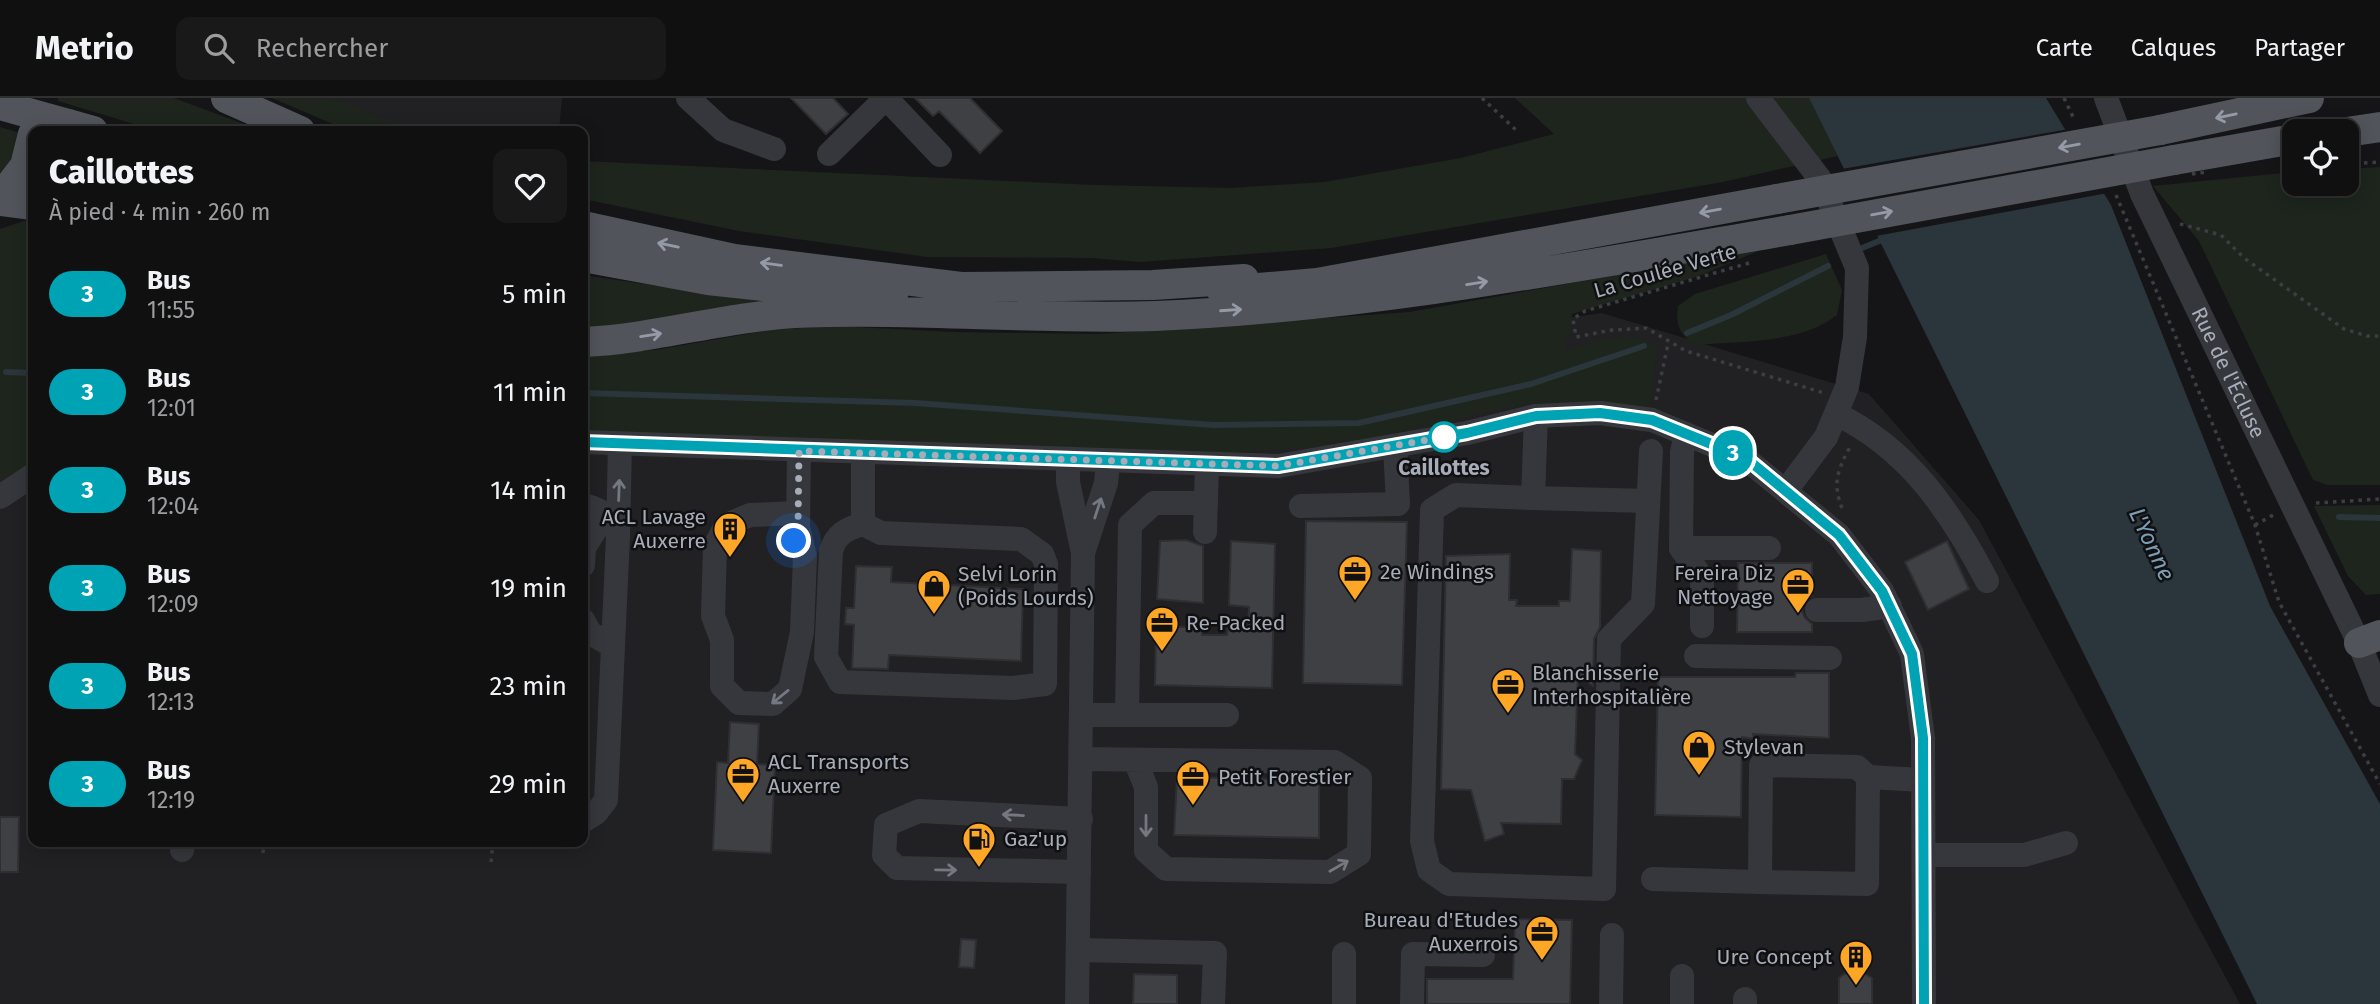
<!DOCTYPE html>
<html lang="fr">
<head>
<meta charset="utf-8">
<style>
	body { margin:0; font-family:"Fira Sans",sans-serif; background:#19191a; color:#f1f3f6; height:100vh; display:flex; flex-direction:column; font-size:26px; white-space:nowrap }
	* { box-sizing:border-box; margin:0 }
	p { font-size:23px; color:#9c9d9f }
	.icon { flex:none; width:38px; height:38px; fill:none; stroke:currentColor; stroke-width:2; stroke-linecap:round; stroke-linejoin:round }
	.map { position:relative; flex:1; overflow:hidden }
	.panel { position:absolute; left:28px; top:28px; width:560px; height:721px; display:flex; flex-direction:column; background:#101011; border-radius:14px; box-shadow:0 4px 18px #0003,0 0 0 2px #303031 }
	.panel>* { flex:none }
	.badge { padding:0 14px; border-radius:23px; font-size:24px; line-height:46px }
	.fabs { position:absolute; left:2282px; top:21px; display:grid; gap:14px }
	.fabs a { display:grid; place-items:center; width:77px; height:77px; border-radius:14px; background:#101011; box-shadow:0 4px 18px #0003,0 0 0 2px #303031; font-size:35px }
	.you { position:absolute; width:35px; height:35px; margin:-18px; border:5px solid #fff; border-radius:50%; background:#1a73e8; box-shadow:0 0 0 10px #1a73e833 }
	.map>.badge { position:absolute; translate:-50% -50%; box-shadow:0 0 0 4px #fff }
	.round { display:grid; place-items:center; flex:none; width:74px; height:74px; border-radius:14px; background:#19191a }
	.head { display:flex; align-items:center; justify-content:space-between; height:119px; padding:0 21px }
	h1 { font-size:33px; font-weight:800; line-height:52px }
	ul { padding:0; list-style:none }
	li { display:flex; align-items:center; gap:21px; height:98px; padding:0 21px }
	li div { flex:1 }
	li b { display:block; font-size:26px }
	li em { font-style:normal }
	li .badge { min-width:77px; font-weight:700; text-align:center }
	header { display:flex; align-items:center; gap:42px; box-sizing:border-box; height:98px; padding:0 35px; background:#101011; border-bottom:2px solid #303031 }
	header strong { font-size:33px }
	nav { display:flex; gap:38px; margin-inline-start:auto; font-size:24px }
	.search { width:490px; height:63px; background:#19191a; display:flex; align-items:center; gap:18px; box-sizing:border-box; padding:0 24px; border-radius:14px; color:#9c9d9f; font-size:26px }
	.map>svg:first-child { display:block }
</style>
</head>
<body>
<header>
<strong>Metrio</strong>
<div class="search"><svg class="icon" aria-label="search" viewBox="0 0 24 24"><circle cx="10" cy="10" r="6"/><path d="M15 15l6 6"/></svg>Rechercher</div>
<nav><a>Carte</a><a>Calques</a><a>Partager</a></nav>
</header>
<div class="map">
<svg width="2380" height="906" viewBox="0 0 2380 906">
	<rect width="100%" height="100%" fill="#151517"/>
	<path fill="#212124" d="M301 0H562L559 33H382Z
		M1602 215 1869 296 1979 422 2240 906H0V223L33 228V744H583V284L1353 249Z"/>
	<path fill="#1d251d" d="M58 0H174L263 33H157L58 3Z
		M272 0H334L412 33H349Z
		M1515 0H1809L1838 58 1723 84 1331 150 1140 164 1092 160 928 159 739 133 583 101V63L1095 87 1231 90 1324 84 1461 60 1554 36Z
		M0 29 24 36 0 84Z
		M2380 69V387H2327L2313 382 2199 143 2153 88 2294 74V86H2347V71Z
		M27 122H33V369L0 391V131Z
		M1763 151 1699 178 1572 216 1570 234 1564 243 1568 253C1599 242 1627 230 1657 248L1650 312 1601 303 1525 306 1353 346 1225 356 583 338V256L655 252 769 232 836 228 954 234 1100 236 1409 214Z
		M1826 156 1842 192 1837 217C1801 246 1739 243 1694 247 1680 236 1675 227 1678 208L1695 196Z
		M583 177 787 207 583 238Z
		M2380 407V496L2366 497 2348 478 2314 408Z"/>
	<path fill="#2a353c" d="M1809 0H2046L2111 107 2270 508 2380 706V906H2257Z"/>
	<path fill="#151517" d="M2069 31 2108 95 1876 138 1842 71Z"/>
	<g fill="none" stroke-linecap="round" stroke-linejoin="round">
		<path stroke="#2a353c" stroke-width="6" d="M1862 150 1889 139
			M1687 235 1731 217 1828 168
			M6 274 33 275
			M583 295 915 305 1213 327 1359 325 1531 286 1644 248
			M2339 419 2380 420"/>
	</g>
	<path fill="#3f4044" stroke="#2f2f33" stroke-width="2" d="M791 0H833L848 16 826 36Z
		M915 0H970L1002 33 980 55 939 13 933 18Z
		M1306 423 1407 424 1402 587 1303 585Z
		M1186 442 1203 448V505L1157 501 1160 443Z
		M1231 443 1275 446 1272 590 1155 587 1156 529H1202V537H1227L1228 528H1248L1249 509 1229 507Z
		M1947 443 1969 491 1928 512 1905 464Z
		M1572 451 1601 453 1600 529 1594 541 1593 588 1578 577 1575 656 1582 662 1574 681H1562L1561 726 1501 725 1504 736 1485 743 1471 692 1441 691 1446 458 1510 456 1509 502H1517L1516 508H1559V503H1570Z
		M1738 465H1812V498L1805 504 1802 513 1805 520 1812 526V534H1737Z
		M856 468 892 469 891 484 1023 491 1021 563 889 557 888 571 852 570 854 527 845 526 846 510H854Z
		M1796 575H1829V640L1753 636 1754 641 1742 639 1741 719 1655 717 1658 579H1795Z
		M730 624 759 626 757 666 775 667 771 755 713 752 717 664 728 665Z
		M1177 679 1319 682V740L1174 737Z
		M0 719H19L18 774H0Z
		M1515 821 1572 822 1570 906H1427V881H1513Z
		M961 841 976 842 974 870 959 869Z
		M1134 876 1177 877V906H1133Z
		M1844 876H1865L1872 880V906H1839V880Z"/>
	<g fill="none" stroke-linecap="round" stroke-linejoin="round">
		<path stroke="#3c3e43" stroke-width="3.5" stroke-dasharray="3.5 5" stroke-linecap="butt" d="M1482 0 1517 33
			M2064 0 2075 23
			M2347 66 2380 64
			M2282 69H2294
			M2116 97 2255 427 2279 504 2380 686
			M2180 126 2221 137 2244 160 2344 231 2367 238H2380
			M1749 165 1585 213 1573 221 1576 239 1612 232 1646 230 1686 253 1824 295
			M1656 302 1668 246
			M2316 405 2380 401
			M1842 410C1832 385 1838 371 1850 349
			M2255 427 2275 416
			M263 755 264 744
			M491 764 493 744"/>
		<g stroke="#36373c" stroke-width="24">
			<path d="M688 0 723 32 774 51"/>
			<path d="M1758 0 1820 81 1857 170 1855 239 1847 289 1826 339 1787 391"/>
			<path id="s1" d="M2106 0 2142 96 2359 545 2380 597"/>
			<path d="M829 56 886 0 940 57"/>
			<path d="M1836 316C1908 350 1951 414 1987 483"/>
			<path d="M1536 318 1533 400 1648 403"/>
			<path d="M1686 336 1682 354 1681 450 1702 480V528"/>
			<path d="M583 344 1278 368 1467 335 1536 318 1600 315 1652 322 1746 361 1839 437 1882 493 1912 556 1923 640 1924 906"/>
			<path d="M1068 362V384L1083 455 1077 906"/>
			<path d="M0 399 33 377"/>
			<path d="M1533 400 1456 397 1432 412 1422 743 1429 772 1449 786 1604 791 1609 541 1643 506 1651 353"/>
			<path d="M583 407C603 412 611 418 618 438L606 702 596 715 583 723"/>
			<path d="M1301 408 1398 406 1395 348"/>
			<path d="M798 415 750 417 731 425 723 433 715 448 713 518 722 542V588L739 605 773 606 790 591 802 534 805 459 798 429 799 353"/>
			<path d="M863 426C846 431 836 436 831 453L826 559 840 584 1013 590 1045 586 1046 466 1042 456 1021 441 881 435 863 426V355"/>
			<path d="M1205 434 1207 367"/>
			<path d="M618 438 620 346"/>
			<path d="M1681 450H1769"/>
			<path d="M1083 455 1106 385 1108 364"/>
			<path d="M583 467 584 450 605 416"/>
			<path d="M1817 512H1862L1890 508"/>
			<path d="M583 522 590 535 613 548"/>
			<path d="M1696 558 1830 560"/>
			<path d="M1082 617H1227"/>
			<path d="M1127 617 1130 427 1154 405H1206"/>
			<path d="M1081 661 1335 664 1360 680 1359 756 1330 774 1166 771 1146 753V689L1135 662"/>
			<path d="M1868 679 1867 786 1760 784 1761 667 1857 669 1868 679 1923 682"/>
			<path d="M182 752 183 744"/>
			<path d="M1924 757H2024L2066 745"/>
			<path d="M1079 774 897 770 884 757 886 727 919 713 1081 721"/>
			<path d="M1653 781 1760 784"/>
			<path d="M1078 852 1215 855 1213 906"/>
			<path d="M1344 906V856"/>
			<path d="M1412 906 1413 856 1483 857"/>
			<path d="M1611 906 1612 837"/>
			<path d="M1682 906V878"/>
			<path d="M1745 906V901"/>
		</g>
		<path stroke="#52545c" stroke-width="30" d="M226 0 300 33
			M68 26 93 33
			M2160 32 2309 0
			M2347 34 2380 29
			M2174 62 2294 41
			M0 100 25 68 33 36
			M0 103 33 107
			M583 128 734 161 961 189 1153 187 1244 181
			M583 159 708 182 835 196
			M817 193 893 197
			M1222 193 1317 185 1777 101
			M583 244C654 241 724 219 795 215 915 210 1035 222 1155 218 1369 209 1580 168 1790 132
			M2359 545 2380 537"/>
		<path stroke="#3c3e43" stroke-width="3.5" stroke-dasharray="3.5 5" stroke-linecap="butt" d="M2192 76 2207 74"/>
		<path stroke="#52545c" stroke-width="30" d="M0 7 68 26
			M1777 101 2160 32
			M1790 132 2174 62"/>
	</g>
	<defs><path id="oneway-shaft" d="M-6 0H5M1.5-3L5.5 0L1.5 3" fill="none" stroke-width="1.6" stroke-linecap="round" stroke-linejoin="round" transform="scale(1.75)"/></defs>
	<g stroke="#959ba6">
		<use href="#oneway-shaft" transform="translate(2226 18) rotate(168)"/>
		<use href="#oneway-shaft" transform="translate(2069 48) rotate(170)"/>
		<use href="#oneway-shaft" transform="translate(1710 113) rotate(170)"/>
		<use href="#oneway-shaft" transform="translate(1882 115) rotate(-10)"/>
		<use href="#oneway-shaft" transform="translate(668 147) rotate(-168)"/>
		<use href="#oneway-shaft" transform="translate(771 166) rotate(-173)"/>
		<use href="#oneway-shaft" transform="translate(1477 185) rotate(-9)"/>
		<use href="#oneway-shaft" transform="translate(1231 212) rotate(-4)"/>
		<use href="#oneway-shaft" transform="translate(651 237) rotate(-9)"/>
	</g>
	<g stroke="#747880">
		<use href="#oneway-shaft" transform="translate(619 392) rotate(-88)"/>
		<use href="#oneway-shaft" transform="translate(1098 410) rotate(-72)"/>
		<use href="#oneway-shaft" transform="translate(780 599) rotate(141)"/>
		<use href="#oneway-shaft" transform="translate(1013 717) rotate(-177)"/>
		<use href="#oneway-shaft" transform="translate(1146 728) rotate(90)"/>
		<use href="#oneway-shaft" transform="translate(1339 768) rotate(-30)"/>
		<use href="#oneway-shaft" transform="translate(946 772) rotate(1)"/>
	</g>
	<g fill="none" stroke-linecap="round" stroke-linejoin="round">
		<defs>
			<path id="line" d="M583 344 1278 368 1467 335 1536 318 1600 315 1652 322 1746 360 1839 437 1882 493 1912 556 1923 640 1924 906"/>
		</defs>
		<use href="#line" stroke="#fff" stroke-width="16"/>
		<use href="#line" stroke="#00a3b4" stroke-width="10"/>
		<path stroke="#a6adb8" stroke-width="7" stroke-dasharray="0 12.6" d="M794 443 798 429 799 353 1278 368 1444 339"/>
	</g>
	<defs>
		<symbol id="building-pin" viewBox="-11 -11 22 30"><path d="M0 17L-7.5 6A9.5 9.5 0 1 1 7.5 6Z" fill="#fea626" stroke="#101012"/><path d="M-4-6H4V6H1V3H-1V6H-4ZM-2.5-4.3h1.7v1.8h-1.7ZM.8-4.3h1.7v1.8H.8ZM-2.5-1h1.7V.8h-1.7ZM.8-1h1.7V.8H.8Z" fill="#111"/></symbol>
		<symbol id="office-pin" viewBox="-11 -11 22 30"><path d="M0 17L-7.5 6A9.5 9.5 0 1 1 7.5 6Z" fill="#fea626" stroke="#101012"/><path d="M-6-3h4V-5.5h4V-3h4V5H-6ZM-1-4.5V-3h2v-1.5ZM-6 0V1H6V0Z" fill="#111"/></symbol>
		<symbol id="shop-pin" viewBox="-11 -11 22 30"><path d="M0 17L-7.5 6A9.5 9.5 0 1 1 7.5 6Z" fill="#fea626" stroke="#101012"/><path d="M-5-2.5h2.3a2.7 3.5 0 0 1 5.4 0H5L5.5 6h-11ZM-1.5-2.5h3a1.5 2.3 0 0 0-3 0Z" fill="#111"/></symbol>
		<symbol id="fuel-pin" viewBox="-11 -11 22 30"><path d="M0 17L-7.5 6A9.5 9.5 0 1 1 7.5 6Z" fill="#fea626" stroke="#101012"/><path d="M-5.5-6h7V0h2V4h1.3V-2.5L3-4.5l.8-.8L6-3V5H2.5V1h-1V6h-7ZM-4.2-4.7v3.2H.2V-4.7Z" fill="#111"/></symbol>
	</defs>
	<g fill-rule="evenodd">
		<use href="#building-pin" x="711" y="412" width="38" height="52"/>
		<use href="#office-pin" x="1336" y="455" width="38" height="52"/>
		<use href="#office-pin" x="1779" y="468" width="38" height="52"/>
		<use href="#shop-pin" x="915" y="469" width="38" height="52"/>
		<use href="#office-pin" x="1143" y="506" width="38" height="52"/>
		<use href="#office-pin" x="1489" y="568" width="38" height="52"/>
		<use href="#shop-pin" x="1680" y="630" width="38" height="52"/>
		<use href="#office-pin" x="724" y="657" width="38" height="52"/>
		<use href="#office-pin" x="1174" y="660" width="38" height="52"/>
		<use href="#fuel-pin" x="960" y="722" width="38" height="52"/>
		<use href="#office-pin" x="1523" y="815" width="38" height="52"/>
		<use href="#building-pin" x="1837" y="840" width="38" height="52"/>
	</g>
	<circle fill="#fff" stroke="#00a3b4" stroke-width="3.5" cx="1444" cy="339" r="14"/>
	<g text-anchor="middle" dominant-baseline="central" stroke-width="5" stroke-linejoin="round" paint-order="stroke">
		<g font-size="21" fill="#a6adb8" stroke="#101012">
			<text transform="translate(1665 173) rotate(-16)">La Coulée Verte</text>
			<text stroke="none"><textPath href="#s1" startOffset="301">Rue de l'Écluse</textPath></text>
		</g>
		<g font-size="21" font-weight="bold" fill="#a6adb8" stroke="#101012">
			<text x="1444" y="370">Caillottes</text>
		</g>
		<g font-size="21" fill="#a6adb8" stroke="#101012" text-anchor="start">
			<text x="706" y="419" text-anchor="end">ACL Lavage<tspan x="706" dy="24">Auxerre</tspan></text>
			<text x="1380" y="474">2e Windings</text>
			<text x="1773" y="475" text-anchor="end">Fereira Diz<tspan x="1773" dy="24">Nettoyage</tspan></text>
			<text x="958" y="476">Selvi Lorin<tspan x="958" dy="24">(Poids Lourds)</tspan></text>
			<text x="1186" y="525">Re-Packed</text>
			<text x="1532" y="575">Blanchisserie<tspan x="1532" dy="24">Interhospitalière</tspan></text>
			<text x="1724" y="649">Stylevan</text>
			<text x="768" y="664">ACL Transports<tspan x="768" dy="24">Auxerre</tspan></text>
			<text x="1218" y="679">Petit Forestier</text>
			<text x="1004" y="741">Gaz'up</text>
			<text x="1518" y="822" text-anchor="end">Bureau d'Etudes<tspan x="1518" dy="24">Auxerrois</tspan></text>
			<text x="1832" y="859" text-anchor="end">Ure Concept</text>
		</g>
		<g font-size="23" font-style="italic" fill="#7b9eb6" stroke="#101012">
			<text transform="translate(2152 446) rotate(65)">L'Yonne</text>
		</g>
	</g>
</svg>
<div class="fabs">
<a><svg class="icon" aria-label="locate" viewBox="0 0 24 24"><circle cx="12" cy="12" r="6"/><path d="M12 2v4M12 18v4M2 12h4M18 12h4"/></svg></a>
</div>
<div class="you" style="left:794px;top:443px"></div>
<b class="badge" style="left:1733px;top:355px;background:#00a3b4;color:#fff">3</b>
<section class="panel">
<div class="head"><div><h1>Caillottes</h1><p>À pied · 4 min · 260 m</p></div><a class="round"><svg class="icon" aria-label="heart" viewBox="0 0 24 24"><path d="M12 20l-8-8c-3-5 5-10 8-4 3-6 11-1 8 4z"/></svg></a></div>
<ul>
<li><span class="badge" style="background:#00a3b4;color:#fff">3</span><div><b>Bus</b><p>11:55</p></div><em>5 min</em></li>
<li><span class="badge" style="background:#00a3b4;color:#fff">3</span><div><b>Bus</b><p>12:01</p></div><em>11 min</em></li>
<li><span class="badge" style="background:#00a3b4;color:#fff">3</span><div><b>Bus</b><p>12:04</p></div><em>14 min</em></li>
<li><span class="badge" style="background:#00a3b4;color:#fff">3</span><div><b>Bus</b><p>12:09</p></div><em>19 min</em></li>
<li><span class="badge" style="background:#00a3b4;color:#fff">3</span><div><b>Bus</b><p>12:13</p></div><em>23 min</em></li>
<li><span class="badge" style="background:#00a3b4;color:#fff">3</span><div><b>Bus</b><p>12:19</p></div><em>29 min</em></li>
</ul>
</section>
</div>
</body>
</html>
